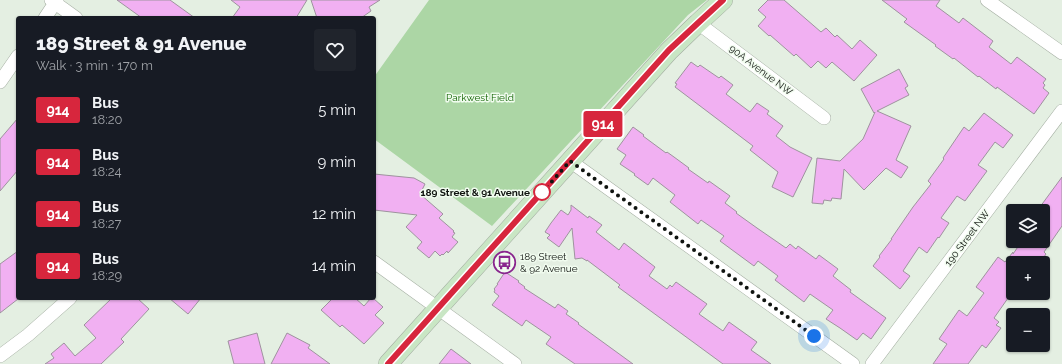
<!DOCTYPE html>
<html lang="en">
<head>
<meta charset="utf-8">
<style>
	body { margin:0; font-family:Raleway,sans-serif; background:#20242c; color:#f1f3f6; height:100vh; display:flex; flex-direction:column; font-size:15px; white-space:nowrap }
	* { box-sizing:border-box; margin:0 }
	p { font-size:13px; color:#9ea1a6 }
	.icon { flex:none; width:22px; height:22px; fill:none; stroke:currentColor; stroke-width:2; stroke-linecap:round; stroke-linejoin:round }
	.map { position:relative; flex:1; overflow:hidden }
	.sheet { position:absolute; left:16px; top:16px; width:360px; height:284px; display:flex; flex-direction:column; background:#171b24; border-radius:4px; box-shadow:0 1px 3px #0004 }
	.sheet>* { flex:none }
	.badge { padding:0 8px; border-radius:3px; font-size:14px; line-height:26px }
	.controls { position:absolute; left:1006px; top:204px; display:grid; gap:8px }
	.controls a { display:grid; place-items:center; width:44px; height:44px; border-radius:4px; background:#171b24; box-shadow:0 1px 3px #0004; font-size:20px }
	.you { position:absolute; width:20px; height:20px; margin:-10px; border:3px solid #fff; border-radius:50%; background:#1a73e8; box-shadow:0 0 0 6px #1a73e833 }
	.map>.badge { position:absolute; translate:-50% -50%; box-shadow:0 0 0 2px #fff }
	.round { display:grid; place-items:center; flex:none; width:42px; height:42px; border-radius:4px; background:#20242c }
	.head { display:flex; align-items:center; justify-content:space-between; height:68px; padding:0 20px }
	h1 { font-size:19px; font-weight:800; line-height:30px }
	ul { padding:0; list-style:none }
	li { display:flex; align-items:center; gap:12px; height:52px; padding:0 20px }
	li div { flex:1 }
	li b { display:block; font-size:15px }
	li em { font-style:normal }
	li .badge { min-width:44px; font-weight:700; text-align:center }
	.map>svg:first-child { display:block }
</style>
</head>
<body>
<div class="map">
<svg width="1062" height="364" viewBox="0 0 1062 364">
	<rect width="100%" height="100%" fill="#e4efe2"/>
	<path fill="#acd6a5" d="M429 0H707L688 15 492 226 374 139V77Z"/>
	<path fill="#f1b0f2" stroke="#9e939e" d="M117 0H170L195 18H142Z
		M231 0H307L296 18H232L240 7Z
		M311 0H380L369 7 371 11 361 18H317Z
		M768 0H784L821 32 826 28 835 37 837 35 852 49 860 40 877 55 854 81 832 62 826 68 818 61 811 68 796 54 794 56 770 35 769 36 758 26 766 17 758 10Z
		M882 0H940L936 6 959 23 963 18 976 28 993 41 989 47 1011 64 1017 57 1046 79 1043 83 1045 85 1043 88 1049 93 1034 114 997 87 996 89 979 76 978 77 954 58 953 59 935 46 936 45 904 22 907 19Z
		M691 62 698 67 700 65 719 78 721 76 733 85 726 94 750 112 757 103 769 111 767 114 783 126 776 136 790 147 812 158 793 197 772 187 778 172 750 150 753 146 675 87 677 84 675 83Z
		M899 69 908 86 905 88 909 95 877 111 911 126 896 160 908 167 901 178 886 168 864 190 844 169 841 199 832 198 831 201 824 200 823 204 812 203 817 158 840 161 863 139 875 112 874 113 861 89Z
		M984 113 1013 135 1003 148 995 142 978 165 987 171 965 201 957 196 941 218 949 223 939 238 938 237 927 253 919 247 903 271 910 276 900 289 873 266 880 257 879 256 892 239H891L913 207 931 184 928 181 944 159 943 158 964 127 969 131Z
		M18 118V170L0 191V139Z
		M633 127 644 135 643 136 666 153 667 152 674 157 689 168 688 169 708 183 709 181 730 196 725 203 737 212 736 213 757 228 786 248 790 244 796 249 798 246 816 259 819 255 838 269 833 276 851 290 850 292 886 318 871 339 863 333 857 340 840 328 826 319 833 310 810 294 804 302 775 280 778 276 758 261 754 266 720 241 724 236 701 220 698 224 670 202 675 195 653 178 648 185 634 175 635 174 620 164 626 155 617 149Z
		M374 174 414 178 425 184 420 194 443 214 439 218 454 231 453 232 455 233 452 237 458 242 448 253 447 251 443 255 442 254 440 256 435 251 429 258 417 248 422 242 406 227 417 215 374 210Z
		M1062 177V226L1044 252 1046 254 1040 263H1013V291L994 318 999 322 996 325 1001 328 986 348 982 345 968 364H933L947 344 939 339 959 310 967 316 984 293 976 287 998 257 1005 262 1013 252V254L1022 241H1043V211H1037Z
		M571 205 588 218 589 216 602 225 596 232 619 250 624 243 655 267 649 276 667 289 670 285 672 287 676 282 707 304 699 314 723 331 729 322 757 342 751 350 771 364H723L618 287 620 285 587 260V261L582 258 575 259 572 228 559 247 547 238 550 235 545 232 551 223 561 210 568 215 571 210Z
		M18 251V299L0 313V264Z
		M505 272 519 281 518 282 525 287 524 288 555 308 558 304 568 311 566 314 579 323 578 324 633 364H575L546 344 551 337 526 320 522 326 492 305 499 296 494 292 495 290 494 289 498 284H497Z
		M112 298H137L149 309 121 339 124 342 101 364H45L54 358 51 354 64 343 75 356 96 338 84 325Z
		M169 298H201L188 314Z
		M333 298H355L364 306 371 298H373L383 307 375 315 384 323 364 344 342 325 340 327 321 310Z
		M257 333 265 364H234L228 341Z
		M287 333 310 345 308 348 330 364H271Z
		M451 349 471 364H439Z"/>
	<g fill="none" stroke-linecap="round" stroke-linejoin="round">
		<defs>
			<path id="street" d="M51 0 76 18
				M987 0 1062 53
				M45 18 57 0
				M698 23 824 118
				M0 82 18 56
				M570 161 853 364
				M374 262 515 364
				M0 356 28 335 70 298
				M872 364 1062 111"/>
			<path id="secondary" d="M388 364 669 51 698 23 723 0"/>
		</defs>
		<use href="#street" stroke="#a4aea2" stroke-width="14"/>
		<use href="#secondary" stroke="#a4aea2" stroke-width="20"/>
		<use href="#street" stroke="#fff" stroke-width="13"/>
		<use href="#secondary" stroke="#c9e6c4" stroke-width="19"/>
	</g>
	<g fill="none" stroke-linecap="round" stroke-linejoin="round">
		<defs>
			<path id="line" d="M388 364 669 50 698 23 723 0"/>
		</defs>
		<use href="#line" stroke="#fff" stroke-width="9"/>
		<use href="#line" stroke="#d7263d" stroke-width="6"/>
		<path stroke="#101410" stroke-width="4" stroke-dasharray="0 7.2" d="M542 192 540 195 570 161 814 336"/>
	</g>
	<defs>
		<symbol id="bus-ring" viewBox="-11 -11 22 22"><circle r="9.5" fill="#f1fcef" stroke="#89268e" stroke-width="1.5"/><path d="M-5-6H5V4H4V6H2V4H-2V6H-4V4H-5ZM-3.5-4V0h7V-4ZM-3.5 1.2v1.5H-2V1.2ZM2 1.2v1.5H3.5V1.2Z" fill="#89268e"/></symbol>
	</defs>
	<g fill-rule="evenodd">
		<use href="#bus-ring" x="492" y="250" width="25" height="25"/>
	</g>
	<circle fill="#fff" stroke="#d7263d" stroke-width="2" cx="542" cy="192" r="8"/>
	<g text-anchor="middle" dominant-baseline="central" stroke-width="3" stroke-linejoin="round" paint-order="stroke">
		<g font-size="10" fill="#101410" stroke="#f1fcef">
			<text transform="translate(761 70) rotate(37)">90A Avenue NW</text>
			<text transform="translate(967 238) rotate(-53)">190 Street NW</text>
		</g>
		<g font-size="10" fill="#106300" stroke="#f1fcef">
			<text x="480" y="97">Parkwest Field</text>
		</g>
		<g font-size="10" font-weight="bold" fill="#101410" stroke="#f1fcef" text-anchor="end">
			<text x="530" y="192">189 Street &amp; 91 Avenue</text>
		</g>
		<g font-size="10" fill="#101410" stroke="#f1fcef" text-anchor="start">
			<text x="520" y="256">189 Street<tspan x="520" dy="12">&amp; 92 Avenue</tspan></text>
		</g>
	</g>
</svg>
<div class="controls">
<a><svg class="icon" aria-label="layers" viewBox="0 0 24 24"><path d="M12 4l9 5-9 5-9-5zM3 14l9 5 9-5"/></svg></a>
<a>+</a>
<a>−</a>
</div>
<div class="you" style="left:814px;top:336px"></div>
<b class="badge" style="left:603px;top:124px;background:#d7263d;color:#fff">914</b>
<section class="sheet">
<div class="head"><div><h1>189 Street &amp; 91 Avenue</h1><p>Walk · 3 min · 170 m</p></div><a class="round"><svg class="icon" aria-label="heart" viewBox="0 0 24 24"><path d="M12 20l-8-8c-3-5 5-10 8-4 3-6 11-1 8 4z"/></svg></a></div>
<ul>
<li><span class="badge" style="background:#d7263d;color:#fff">914</span><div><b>Bus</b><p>18:20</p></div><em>5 min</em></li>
<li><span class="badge" style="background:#d7263d;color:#fff">914</span><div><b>Bus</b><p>18:24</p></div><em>9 min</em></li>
<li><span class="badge" style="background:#d7263d;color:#fff">914</span><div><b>Bus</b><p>18:27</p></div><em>12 min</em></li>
<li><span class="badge" style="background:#d7263d;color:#fff">914</span><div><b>Bus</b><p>18:29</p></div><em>14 min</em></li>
</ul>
</section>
</div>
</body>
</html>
